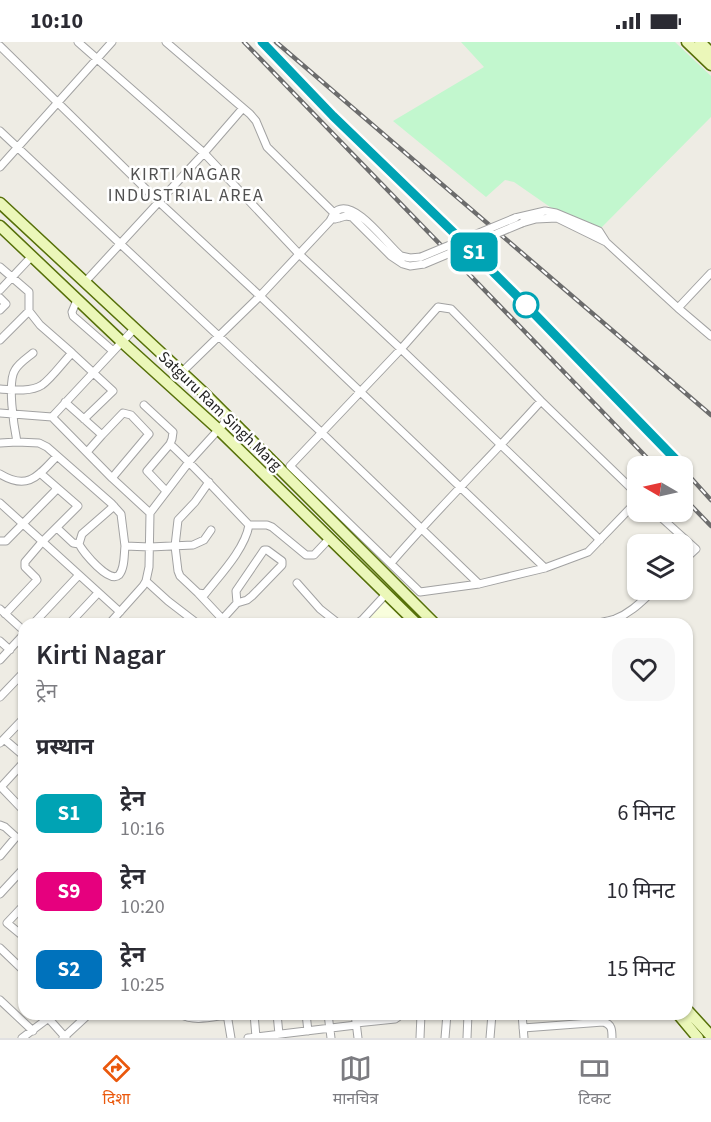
<!DOCTYPE html>
<html lang="hi">
<head>
<meta charset="utf-8">
<style>
	body { margin:0; font-family:"Source Sans 3","Noto Sans Devanagari",sans-serif; background:#f7f7f7; color:#2b2b33; height:100vh; display:flex; flex-direction:column; font-size:22px; white-space:nowrap }
	* { box-sizing:border-box; margin:0 }
	p { font-size:20px; color:#7c7c81 }
	.icon { flex:none; width:33px; height:33px; fill:none; stroke:currentColor; stroke-width:2; stroke-linecap:round; stroke-linejoin:round }
	.map { position:relative; flex:1; overflow:hidden }
	.side { position:absolute; left:18px; top:576px; width:675px; height:402px; display:flex; flex-direction:column; background:#fff; border-radius:18px; box-shadow:0 2px 4px #0004 }
	.side>* { flex:none }
	.badge { padding:0 12px; border-radius:9px; font-size:21px; line-height:39px }
	.needle { width:39px; rotate:279deg }
	.tools { position:absolute; left:627px; top:414px; display:grid; gap:12px }
	.tools a { display:grid; place-items:center; width:66px; height:66px; border-radius:12px; background:#fff; box-shadow:0 2px 4px #0004; font-size:30px }
	.map>.badge { position:absolute; translate:-50% -50%; box-shadow:0 0 0 3px #fff }
	h2 { padding:0 18px; font-size:22px; line-height:54px }
	.round { display:grid; place-items:center; flex:none; width:63px; height:63px; border-radius:18px; background:#f7f7f7 }
	.headline { display:flex; align-items:center; justify-content:space-between; height:102px; padding:0 18px }
	h1 { font-size:28px; font-weight:600; line-height:45px }
	ul { padding:0; list-style:none }
	li { display:flex; align-items:center; gap:18px; height:78px; padding:0 18px }
	li div { flex:1 }
	li b { display:block; font-size:22px }
	li em { font-style:normal }
	li .badge { min-width:66px; font-weight:700; text-align:center }
	.status { display:flex; justify-content:space-between; align-items:center; height:42px; padding:0 30px; background:#fff; direction:ltr }
	.status svg { height:16px; fill:currentColor }
	.dock { display:flex; justify-content:space-around; align-items:center; height:84px; border-top:2px solid #e1e1e2; background:#fff; font-size:16px; color:#7c7c81 }
	.dock a { display:grid; justify-items:center; gap:3px }
	.dock .current { color:#ea580c }
	.map>svg:first-child { display:block }
</style>
</head>
<body>
<div class="status"><b>10:10</b><svg viewBox="0 0 49 12"><path d="M0 12V9h3v3zM5 12V6h3v6zM10 12V3h3v9zM15 12V0h3v12zM26 1h20v11H26zM47 4h2v5h-2z"/></svg></div>
<div class="map">
<svg width="711" height="996" viewBox="0 0 711 996">
	<rect width="100%" height="100%" fill="#eeece4"/>
	<path fill="#f9fedd" d="M385 558 408 582H361Z"/>
	<path fill="#c2f7ce" d="M461 0H675L711 34V75L600 187 550 165 514 140 505 138 486 155 393 79 484 25Z"/>
	<g fill="none" stroke-linecap="round" stroke-linejoin="round">
		<defs>
			<path id="street" d="M78 0 204 111 299 212 401 307 600 498
				M166 0 250 72 256 79 267 105 339 176
				M0 4 159 160 260 254 545 526
				M0 89 322 391 479 542
				M0 125 112 0
				M515 176 545 169 556 171 599 189 606 200 678 266 711 231
				M335 177 346 174 352 175 391 214 403 222 410 224 424 222
				M522 181 536 177 557 176 606 200
				M0 225 29 250V269L0 298
				M85 240 204 111 243 66
				M0 248 32 214
				M0 256 6 262 0 268
				M77 258 72 270 73 274 113 309
				M678 266 711 294
				M33 311C27 316 19 321 15 328 7 340 14 385 17 400L39 401 47 405 112 462 121 472 125 504 150 505 193 503 204 498 211 488
				M72 311 113 349 84 377
				M182 330 260 254 330 179C332 175 334 170 338 168 357 159 387 203 401 214L410 216 421 215
				M0 347C13 348 31 350 42 343 52 336 63 320 72 311L40 283 29 269
				M65 360 102 393 123 371 131 373 149 392 112 436
				M144 363 173 390 172 397 170 402C198 428 223 456 249 483 245 507 220 533 205 552L198 551 180 534 178 529 175 504 178 478 195 460 209 440
				M0 371 52 375 112 436 150 471
				M52 375 135 286
				M0 401 17 400
				M87 410 102 393
				M0 432C28 449 38 434 57 414
				M166 449 147 429 170 402
				M638 453 541 359 451 267 438 265 401 307 290 424 420 550 479 542 545 526 588 510 638 458
				M0 461 120 570
				M114 464 82 492 79 502C83 510 109 542 119 533 125 526 124 512 125 504
				M655 470 696 507 682 520
				M249 483H267L272 485 306 513H314L329 497
				M57 486 73 501 79 502
				M0 499H6L55 449 56 445
				M391 521C439 465 492 414 541 359
				M146 539 168 559 198 582
				M297 541 320 567 339 582
				M198 551 227 582
				M0 567 24 589
				M5 572 37 538 36 536 25 525V520L42 500 78 464 40 431
				M33 582 78 534
				M69 582 98 551
				M109 582 143 544 146 539 149 525 150 471 189 420 229 376
				M218 582 237 561 247 558 252 554 282 523V519L267 508H264L236 549 237 561
				M356 582 362 578 386 552
				M596 582C602 580 609 579 615 577 631 571 642 559 654 548
				M0 599 10 608
				M0 618 24 592
				M0 655 24 630
				M4 697 24 714
				M0 701 24 676
				M24 720 1 745 24 769
				M0 783 5 785 16 795 0 814
				M0 852 24 826
				M24 863 7 881 24 895
				M0 906 24 929
				M0 958 33 989
				M180 972C193 980 212 975 227 973
				M227 972 231 996
				M254 972 256 995
				M277 972 279 992
				M306 972 308 989
				M328 972 331 996
				M355 972 358 996
				M522 972 524 996
				M49 977 66 996
				M356 981 395 977 398 975 399 972
				M523 986 603 980C612 982 612 988 612 996
				M22 996 54 972
				M63 996 89 972
				M248 996 356 983
				M420 996 421 972
				M445 996 447 972
				M467 996 468 972
				M490 996 492 972"/>
			<path id="secondary" d="M687 0 711 23
				M700 0 711 11
				M0 161 204 351 435 582
				M0 184 122 300 218 387 417 582
				M687 968 711 994
				M678 972 698 996"/>
		</defs>
		<use href="#street" stroke="#a2a2a2" stroke-width="9"/>
		<use href="#secondary" stroke="#567009" stroke-width="13"/>
		<use href="#street" stroke="#fff" stroke-width="7"/>
		<use href="#secondary" stroke="#ebf7b9" stroke-width="10"/>
		<defs>
			<path id="rail" d="M244 0 655 424
				M261 0 333 74 453 190 521 258 682 424
				M276 0 711 373
				M682 426 711 458
				M682 454 711 484"/>
		</defs>
		<use href="#rail" stroke="#6c6c6c" stroke-width="4.5"/>
		<use href="#rail" stroke="#fff" stroke-width="2" stroke-dasharray="7" stroke-linecap="butt"/>
		<defs>
			<path id="street-bridge" d="M421 215 515 176
				M424 222 522 181"/>
		</defs>
		<use href="#street-bridge" stroke="#a2a2a2" stroke-width="9" stroke-linecap="butt"/>
		<use href="#street-bridge" stroke="#fff" stroke-width="7"/>
	</g>
	<g fill="none" stroke-linecap="round" stroke-linejoin="round">
		<defs>
			<path id="line" d="M262 0 333 74 453 190 521 258 682 424"/>
		</defs>
		<use href="#line" stroke="#fff" stroke-width="14"/>
		<use href="#line" stroke="#00a3b4" stroke-width="9"/>
	</g>
	<circle fill="#fff" stroke="#00a3b4" stroke-width="3" cx="526" cy="263" r="12"/>
	<g text-anchor="middle" dominant-baseline="central" stroke-width="5" stroke-linejoin="round" paint-order="stroke">
		<g font-size="16" fill="#1e1e1e" stroke="#fff">
			<text transform="translate(220 369) rotate(44)">Satguru Ram Singh Marg</text>
		</g>
		<g font-size="18" letter-spacing="1.5" fill="#515151" stroke="#fff">
			<text x="186" y="132">KIRTI NAGAR<tspan x="186" dy="21">INDUSTRIAL AREA</tspan></text>
		</g>
	</g>
</svg>
<div class="tools">
<a><svg class="needle" viewBox="-14 -14 28 28"><path d="M0-13l5 13h-10z" fill="#e53935"/><path d="M0 13l5-13h-10z" fill="#7c7c81"/></svg></a>
<a><svg class="icon" aria-label="layers" viewBox="0 0 24 24"><path d="M12 4l9 5-9 5-9-5zM3 14l9 5 9-5"/></svg></a>
</div>
<b class="badge" style="left:474px;top:210px;background:#00a3b4;color:#fff">S1</b>
<section class="side">
<div class="headline"><div><h1>Kirti Nagar</h1><p>ट्रेन</p></div><a class="round"><svg class="icon" aria-label="heart" viewBox="0 0 24 24"><path d="M12 20l-8-8c-3-5 5-10 8-4 3-6 11-1 8 4z"/></svg></a></div>
<h2>प्रस्थान</h2>
<ul>
<li><span class="badge" style="background:#00a3b4;color:#fff">S1</span><div><b>ट्रेन</b><p>10:16</p></div><em>6 मिनट</em></li>
<li><span class="badge" style="background:#e6007e;color:#fff">S9</span><div><b>ट्रेन</b><p>10:20</p></div><em>10 मिनट</em></li>
<li><span class="badge" style="background:#0072bc;color:#fff">S2</span><div><b>ट्रेन</b><p>10:25</p></div><em>15 मिनट</em></li>
</ul>
</section>
</div>
<nav class="dock">
<a class="current"><svg class="icon" aria-label="directions" viewBox="0 0 24 24"><path d="M12 3l9 9-9 9-9-9zM9 14v-3h6M13 9l2 2-2 2"/></svg>दिशा</a>
<a><svg class="icon" aria-label="map" viewBox="0 0 24 24"><path d="M3 6l6-2 6 2 6-2v14l-6 2-6-2-6 2zM9 4v14M15 6v14"/></svg>मानचित्र</a>
<a><svg class="icon" aria-label="tickets" viewBox="0 0 24 24"><path d="M3 7h18v10H3zM15 7v10"/></svg>टिकट</a>
</nav>
</body>
</html>
